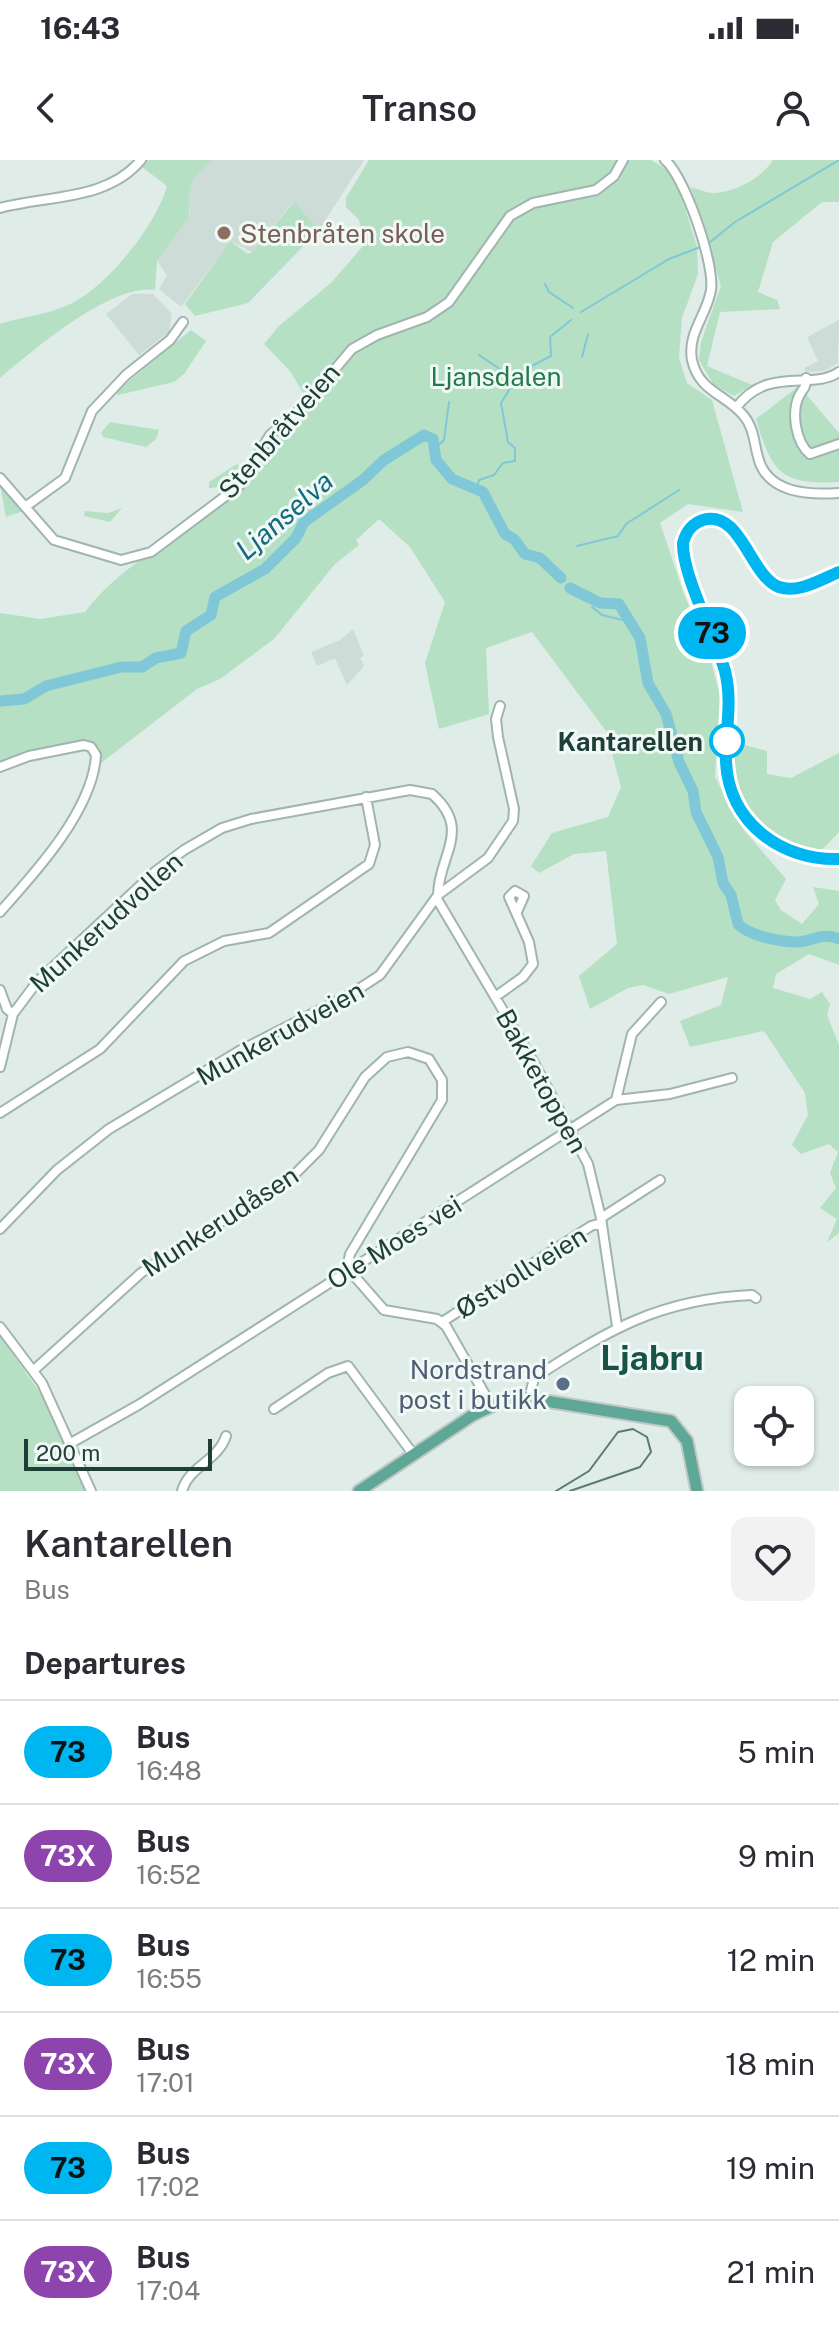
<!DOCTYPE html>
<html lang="en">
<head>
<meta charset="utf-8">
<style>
	body { margin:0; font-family:"Public Sans",sans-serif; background:#f2f2f3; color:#2b2b33; height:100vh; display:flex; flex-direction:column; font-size:30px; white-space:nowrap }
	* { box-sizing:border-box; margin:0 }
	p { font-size:26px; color:#7c7c81 }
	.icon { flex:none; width:44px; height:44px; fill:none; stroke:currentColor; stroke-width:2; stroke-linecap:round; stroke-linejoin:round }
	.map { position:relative; height:1331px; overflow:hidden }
	.drawer { display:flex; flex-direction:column; background:#fff; flex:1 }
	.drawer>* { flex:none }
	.badge { padding:0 16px; border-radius:26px; font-size:28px; line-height:52px }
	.controls { position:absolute; left:734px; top:1226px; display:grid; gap:16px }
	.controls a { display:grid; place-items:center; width:80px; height:80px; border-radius:16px; background:#fff; box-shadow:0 2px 6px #0004; font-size:40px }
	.scale { position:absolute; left:24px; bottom:20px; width:188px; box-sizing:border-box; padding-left:8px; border:4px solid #1e3e37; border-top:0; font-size:22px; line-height:28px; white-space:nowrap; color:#1e3e37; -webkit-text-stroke:6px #f0f9f5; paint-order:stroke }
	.map>.badge { position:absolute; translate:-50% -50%; box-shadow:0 0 0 4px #fff }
	h2 { padding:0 24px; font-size:30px; line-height:72px }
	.round { display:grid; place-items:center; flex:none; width:84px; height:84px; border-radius:16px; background:#f2f2f3 }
	.summary { display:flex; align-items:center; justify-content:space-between; height:136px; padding:0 24px }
	h1 { font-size:38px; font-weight:600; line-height:60px }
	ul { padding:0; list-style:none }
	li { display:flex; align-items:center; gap:24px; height:104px; padding:0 24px; border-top:2px solid #e1e1e2 }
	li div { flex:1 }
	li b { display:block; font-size:30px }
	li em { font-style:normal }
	li .badge { min-width:88px; font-weight:700; text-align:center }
	.status { display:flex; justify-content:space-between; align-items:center; height:56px; padding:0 40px; background:#fff; direction:ltr }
	.status svg { height:22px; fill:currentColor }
	header { display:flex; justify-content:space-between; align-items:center; height:104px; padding:0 24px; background:#fff; font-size:36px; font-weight:600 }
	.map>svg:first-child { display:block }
</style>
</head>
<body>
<div class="status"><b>16:43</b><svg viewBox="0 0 49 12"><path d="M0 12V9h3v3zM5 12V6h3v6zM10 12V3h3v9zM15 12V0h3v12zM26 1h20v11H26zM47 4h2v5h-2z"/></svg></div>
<header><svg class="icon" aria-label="back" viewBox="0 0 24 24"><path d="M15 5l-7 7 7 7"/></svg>Transo<svg class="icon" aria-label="person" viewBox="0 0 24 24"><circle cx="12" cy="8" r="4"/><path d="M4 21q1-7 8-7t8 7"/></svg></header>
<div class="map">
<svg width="839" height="1331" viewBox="0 0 839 1331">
	<rect width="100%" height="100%" fill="#dfece7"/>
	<path fill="#cddcd6" d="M212 0H364L319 70 293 42 252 92 230 81 181 147 159 129 167 115 157 101 190 54 187 29 195 15Z
		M132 134H153L172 154 169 172 139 195 106 154Z
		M839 160 838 203 824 211 806 212 804 208 818 201 807 177Z
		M353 469 364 496 360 498 364 506 347 525 335 498 317 506 311 492 340 480Z"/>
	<path fill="#b5e0c3" d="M146 0H212C186 23 189 25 189 57L157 101 155 130C110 124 35 189 0 218V164C21 157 45 155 66 146 105 130 156 66 167 26L142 7Z
		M369 0H651L669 11 678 25 697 87 698 114 682 158 679 198 687 223 712 240 743 352 688 344 660 363 684 434 709 493 720 536 715 617 743 669 786 719 775 740 781 750 802 764 819 744 813 727 839 731V805L809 794 776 814 773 828 810 839 822 832 830 844 827 855 839 885V1073L827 1082 837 1059 820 1048 836 1028 830 1013 838 992 829 984 801 994 792 985 808 955 805 933 764 871 690 887 680 861 721 845 728 817 669 834 643 825 628 828 590 849 579 816 617 784 606 691 574 694 539 713 531 706 552 673 608 657 621 627 606 571 532 472 486 488 489 554 439 569 425 503 445 442 410 387 379 359 356 380 359 385 335 404 274 479 220 519 197 529 97 606 98 588 87 579 0 604V453L40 459 85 452C126 398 192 372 243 326 256 315 260 298 270 285 280 271 299 260 312 248L290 211 264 184 279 166 331 123 364 85 359 60 346 47V38Z
		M773 0H839V42H822L773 82 758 132 777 140 780 149 720 152 707 206 752 225 734 236 714 225 699 200 701 182 721 126 691 27C698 29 709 34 717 33 737 31 763 17 773 0Z
		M294 42 319 70 248 143 195 156 185 144 230 81 248 94 252 92Z
		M191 170 206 181 184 214 174 222 118 235 116 232Z
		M799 226 839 273V322C781 325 772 313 756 259Z
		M110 262 159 270 156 279 146 287 103 277 101 273Z
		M237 304 240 308 224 327 209 328V322Z
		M0 324 23 351 6 357Z
		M122 348 110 362 84 356 85 351 108 353Z
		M733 582 767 591V614L791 618 839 593V672L821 691 789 685 755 658 737 625Z
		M0 1176 45 1240 85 1331H0Z"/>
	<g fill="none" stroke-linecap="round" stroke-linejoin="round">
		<path stroke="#80c7d8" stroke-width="2" d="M709 83 735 62 839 0
			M545 124 549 132 573 148
			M581 152 669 99 703 86
			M479 195 510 216 513 228
			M582 197 588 174
			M436 287 444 280 449 242
			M477 327 479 320 494 315 503 303 515 301V288L508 282 501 243 520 212 551 196 550 177 571 160
			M577 386 618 376 626 364 679 330
			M592 447 602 455 627 461"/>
		<path stroke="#80c7d8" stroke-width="11" d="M570 428 600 443 619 444 640 478 648 523 666 554 679 602 693 631 696 652 718 697 723 723 731 735 738 764C750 776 777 781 794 782 812 783 820 771 839 779
			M0 541 24 539 46 526 121 507H142L156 498 181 493 186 471 211 455 215 437 265 409 296 378 304 362 363 320 384 300 424 275 433 279 436 300 452 319 483 332 505 374 514 379 525 394 540 398 561 418"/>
		<defs>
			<path id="minor" d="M665 0C685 17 715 104 711 130 707 155 687 173 692 200 699 232 726 234 744 256 754 268 754 283 758 297 767 334 809 335 839 333
				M0 48C48 35 107 41 141 0
				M806 218C806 229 803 228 799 236 791 253 796 283 810 294L839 284
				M736 248C767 205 812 231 839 212
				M0 318 54 380 121 400 151 392 239 326 270 275 303 247 352 189 377 175 427 157 449 142 510 56 533 43 596 30 614 16 623 0
				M25 347 65 318 92 251 126 215 170 180 183 162
				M839 412C784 436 777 433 743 385 735 374 729 364 716 360L695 364 683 383C682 415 715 476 724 511 733 543 725 570 726 602 729 663 782 700 839 699
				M0 607 29 596 84 585 91 587 96 595C93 650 35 713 0 752
				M437 739 533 901 588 1004 601 1058 617 1166
				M0 830 7 849 13 854
				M495 837 523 817 533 804 529 782 509 737 515 731 524 736 517 752
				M0 907 13 854 37 822 156 711 184 690 222 668 251 659 410 630 432 634C473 670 438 696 438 735
				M616 940 632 874 661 842
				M0 953 100 889 184 801 224 781 269 773 369 704 375 685 366 637
				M601 1058 660 1020
				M0 1069 57 1010 109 969 241 890 351 834 380 815 438 735 488 698 513 661 514 649 498 577 496 559 500 546
				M350 1111 384 1150 437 1159 446 1166 491 1245
				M442 1162 591 1066 602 1063
				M0 1167 42 1223 91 1331
				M34 1210 141 1113 294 1015 319 990 365 917 387 897 408 892 429 899 442 920V940L350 1094 346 1113
				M529 1239 534 1218C610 1169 660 1139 752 1135L756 1138
				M274 1249 328 1213 348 1206 413 1294
				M71 1283 140 1244 616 940 670 934 732 918
				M182 1331C188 1307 218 1301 226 1276"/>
			<path id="major" d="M359 1331 473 1255 514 1236 671 1261 687 1281 697 1331"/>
		</defs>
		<use href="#minor" stroke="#a1b4af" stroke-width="12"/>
		<use href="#major" stroke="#c0c9c7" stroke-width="15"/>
		<use href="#minor" stroke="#fff" stroke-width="8"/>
		<use href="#major" stroke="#5fa797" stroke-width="11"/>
		<path stroke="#587a73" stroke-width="2" d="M556 1331 589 1311 618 1272 633 1269 647 1277 651 1292 640 1307 570 1331"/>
	</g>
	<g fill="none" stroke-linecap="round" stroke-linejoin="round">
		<defs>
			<path id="line" d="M839 412C822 419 798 434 779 427 750 416 741 349 703 360 691 364 686 372 683 383 682 415 715 476 725 511 733 543 725 570 726 602 729 663 782 701 839 699"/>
		</defs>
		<use href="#line" stroke="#fff" stroke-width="18"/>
		<use href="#line" stroke="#00b6f1" stroke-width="12"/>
	</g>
	<circle fill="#8d6e63" stroke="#f0f9f5" stroke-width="3" cx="224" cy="73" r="8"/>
	<circle fill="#fff" stroke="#00b6f1" stroke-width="4" cx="727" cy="581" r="16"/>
	<circle fill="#5c6f8a" stroke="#f0f9f5" stroke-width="3" cx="563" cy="1224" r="8"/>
	<g text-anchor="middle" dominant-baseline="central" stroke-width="6" stroke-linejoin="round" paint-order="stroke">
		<g font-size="26" fill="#785e54" stroke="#f0f9f5" text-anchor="start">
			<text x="240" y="73">Stenbråten skole</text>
		</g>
		<g font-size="26" fill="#247a49" stroke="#f0f9f5">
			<text x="496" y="216">Ljansdalen</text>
		</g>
		<g font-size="26" fill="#1e3e37" stroke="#f0f9f5">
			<text transform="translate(279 271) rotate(-49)">Stenbråtveien</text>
			<text transform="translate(106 762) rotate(-42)">Munkerudvollen</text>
			<text transform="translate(280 873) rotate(-29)">Munkerudveien</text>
			<text transform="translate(542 921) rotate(61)">Bakketoppen</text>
			<text transform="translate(220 1061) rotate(-33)">Munkerudåsen</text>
			<text transform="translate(394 1082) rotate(-32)">Ole Moes vei</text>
			<text transform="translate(521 1112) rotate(-32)">Østvollveien</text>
		</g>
		<g font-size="26" font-weight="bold" fill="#1e3e37" stroke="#f0f9f5" text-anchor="end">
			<text x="703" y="581">Kantarellen</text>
		</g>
		<g font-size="26" fill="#4e5e75" stroke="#f0f9f5" text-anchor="end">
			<text x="547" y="1209">Nordstrand<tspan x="547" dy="30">post i butikk</tspan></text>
		</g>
		<g font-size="28" font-style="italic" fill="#126a81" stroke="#f0f9f5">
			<text transform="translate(284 355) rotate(-41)">Ljanselva</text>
		</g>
		<g font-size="34" font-weight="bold" fill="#185347" stroke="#f0f9f5">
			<text x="652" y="1198">Ljabru</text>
		</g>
	</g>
</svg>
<div class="controls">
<a><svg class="icon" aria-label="locate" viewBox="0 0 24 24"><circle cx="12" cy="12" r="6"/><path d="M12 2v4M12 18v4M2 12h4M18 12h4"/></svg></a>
</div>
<div class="scale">200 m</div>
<b class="badge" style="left:712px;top:473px;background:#00b6f1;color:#111">73</b>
</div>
<section class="drawer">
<div class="summary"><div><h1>Kantarellen</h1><p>Bus</p></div><a class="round"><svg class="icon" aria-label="heart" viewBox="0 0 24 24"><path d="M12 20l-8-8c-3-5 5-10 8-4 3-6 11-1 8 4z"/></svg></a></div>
<h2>Departures</h2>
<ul>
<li><span class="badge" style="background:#00b6f1;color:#111">73</span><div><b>Bus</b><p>16:48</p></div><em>5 min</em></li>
<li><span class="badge" style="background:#8e44ad;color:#fff">73X</span><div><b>Bus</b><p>16:52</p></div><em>9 min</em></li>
<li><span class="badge" style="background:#00b6f1;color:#111">73</span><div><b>Bus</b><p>16:55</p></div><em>12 min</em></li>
<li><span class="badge" style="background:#8e44ad;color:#fff">73X</span><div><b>Bus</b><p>17:01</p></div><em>18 min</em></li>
<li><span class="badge" style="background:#00b6f1;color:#111">73</span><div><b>Bus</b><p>17:02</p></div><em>19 min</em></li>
<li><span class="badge" style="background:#8e44ad;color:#fff">73X</span><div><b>Bus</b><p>17:04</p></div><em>21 min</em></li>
</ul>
</section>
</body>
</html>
